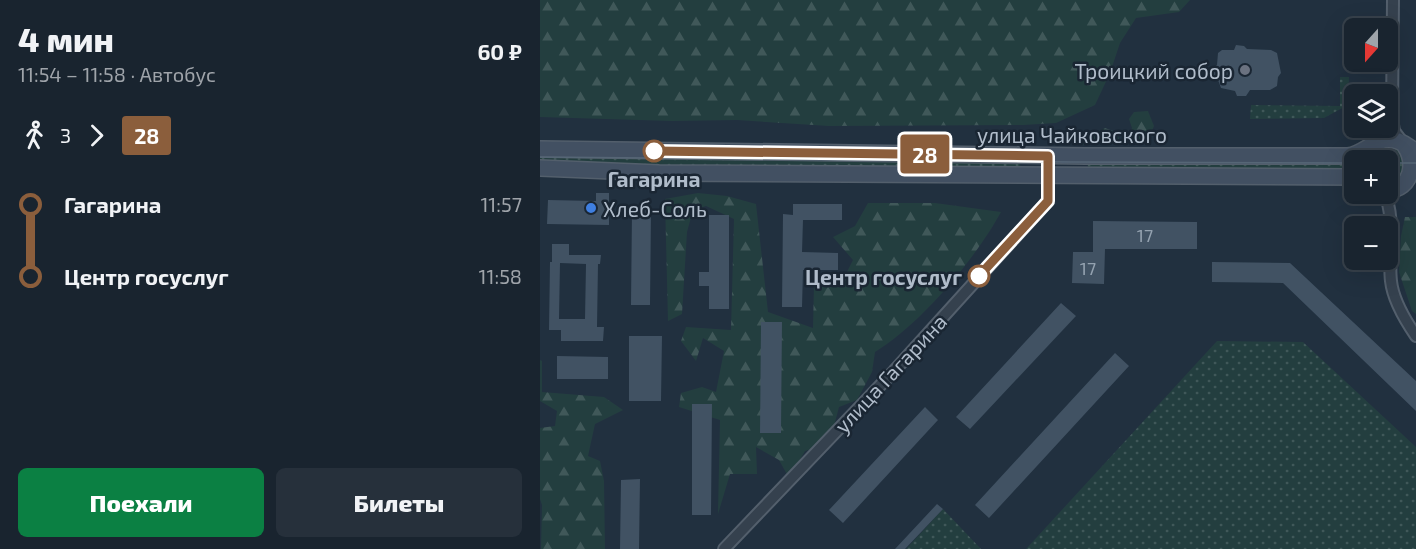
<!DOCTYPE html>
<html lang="ru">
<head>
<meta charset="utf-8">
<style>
	body { margin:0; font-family:"Exo 2",sans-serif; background:#26303b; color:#f1f3f6; height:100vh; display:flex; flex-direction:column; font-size:22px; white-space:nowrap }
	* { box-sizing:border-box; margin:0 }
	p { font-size:20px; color:#9fa4aa }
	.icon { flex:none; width:33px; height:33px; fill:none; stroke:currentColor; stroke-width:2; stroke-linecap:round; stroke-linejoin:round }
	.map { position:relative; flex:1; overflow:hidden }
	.side { display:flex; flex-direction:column; background:#19242f; width:540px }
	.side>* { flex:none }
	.badge { padding:0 12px; border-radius:4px; font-size:21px; line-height:39px }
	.needle { width:39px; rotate:201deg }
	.controls { position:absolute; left:804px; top:18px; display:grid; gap:12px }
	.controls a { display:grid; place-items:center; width:54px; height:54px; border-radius:9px; background:#19242f; box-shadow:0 6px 24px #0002,0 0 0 2px #37414b; font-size:30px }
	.map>.badge { position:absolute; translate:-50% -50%; box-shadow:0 0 0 3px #fff }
	.legs { display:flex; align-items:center; gap:9px; height:66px; padding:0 18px; font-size:20px }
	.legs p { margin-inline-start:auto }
	.headline { display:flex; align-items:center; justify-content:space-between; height:102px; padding:0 18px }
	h1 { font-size:33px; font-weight:800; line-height:45px }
	.button { display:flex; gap:12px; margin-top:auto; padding:12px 18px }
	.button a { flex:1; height:69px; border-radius:9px; background:#0b8043; color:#fff; font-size:24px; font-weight:800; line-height:69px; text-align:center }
	.button a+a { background:#26303b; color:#f1f3f6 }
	ul { padding:0 18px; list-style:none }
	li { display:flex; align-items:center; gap:21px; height:72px; font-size:22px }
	li i { display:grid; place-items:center; width:9px; height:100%; margin:0 8px; background:currentColor }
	li i::after { content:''; width:15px; height:15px; margin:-8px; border:4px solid; border-radius:50%; background:#19242f }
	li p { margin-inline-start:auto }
	li:first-child i { background:linear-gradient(#0000 50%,currentColor 0) }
	li:last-child i { background:linear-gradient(currentColor 50%,#0000 0) }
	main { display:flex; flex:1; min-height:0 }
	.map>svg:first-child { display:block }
</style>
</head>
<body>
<main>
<section class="side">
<div class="headline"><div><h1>4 мин</h1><p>11:54 – 11:58 · Автобус</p></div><b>60 ₽</b></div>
<div class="legs"><svg class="icon" aria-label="walk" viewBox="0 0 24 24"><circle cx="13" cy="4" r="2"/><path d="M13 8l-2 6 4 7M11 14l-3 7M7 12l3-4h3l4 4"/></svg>3<svg class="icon" aria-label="forward" viewBox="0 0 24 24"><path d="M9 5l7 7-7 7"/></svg><b class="badge" style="background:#8b5e3c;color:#fff">28</b></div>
<ul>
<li><i style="color:#8b5e3c"></i><b>Гагарина</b><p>11:57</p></li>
<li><i style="color:#8b5e3c"></i><b>Центр госуслуг</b><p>11:58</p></li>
</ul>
<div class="button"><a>Поехали</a><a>Билеты</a></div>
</section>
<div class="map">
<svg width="876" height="549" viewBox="0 0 876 549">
	<defs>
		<pattern id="green-dots" width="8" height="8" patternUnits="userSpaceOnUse" patternTransform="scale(1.5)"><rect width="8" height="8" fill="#233e3f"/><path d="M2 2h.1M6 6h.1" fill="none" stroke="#405859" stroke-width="1.8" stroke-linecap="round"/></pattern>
		<pattern id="forest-firs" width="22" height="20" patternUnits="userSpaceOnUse" patternTransform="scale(1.5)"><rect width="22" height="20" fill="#233e3f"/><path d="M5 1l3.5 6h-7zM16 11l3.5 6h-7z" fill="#405859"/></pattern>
	</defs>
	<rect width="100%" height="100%" fill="#21303f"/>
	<path fill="url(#green-dots)" d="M800 77H809L808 105 784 118 710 119 711 105 800 106Z
		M854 143 871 169 848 187V160H826L829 154Z
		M0 154 479 159 481 169 0 164Z
		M547 160H814V170L548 168Z
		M677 341 763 342 876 447V549H486Z
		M403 509 441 549H366Z"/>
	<path fill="url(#forest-firs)" d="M0 0H650L639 12 596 18 580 43 570 73 555 105 516 123 483 125 289 126 197 120 132 121 0 117Z
		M608 111 614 126C611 134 607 137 599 141L589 136 592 128 589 119 594 112Z
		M565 128 573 131 579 138 578 144 552 142 542 145 543 141 552 134Z
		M158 193 187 196 216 204 228 312 273 328 274 284 302 282 313 260 293 237 315 226 328 203H395L461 212C436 258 380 325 335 352L332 372 317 400 299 407 294 426 278 447 265 451 249 478 239 460 216 447 217 474H190L178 514 180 420 139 407 141 393 162 387 176 392 184 351 163 338 156 361 141 341 146 327 191 330 194 219 166 206 153 210 147 232 142 314 128 321 125 199Z
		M865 217H876V314L872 311 859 272 861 236Z
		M0 360 2 361V392L64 397 83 410 55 424 48 456 60 461 64 481 65 549H1L2 505 0 499V428L15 426 17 411 0 401Z"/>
	<path fill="#415263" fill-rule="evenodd" d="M696 45 704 46 707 49 731 50 737 53 741 73 738 77 737 86 730 90H710L706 96H697L695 91 681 88 677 77 674 75 673 68 677 65 678 53 682 50H694Z
		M56 193H69V225L7 224 8 200 56 201Z
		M253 204H302V220H263L262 252 298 253V270H263L262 307H242L243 214 253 215Z
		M92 210H111L110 305H91Z
		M169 215H189V309H169V286H159V272H169Z
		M553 221 657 222V249H565L564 284 532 283 533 252H553Z
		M12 244H29V255H61L60 264H58L57 327H64L63 341H21V330H9L10 262H12ZM20 263 46 264 45 319H19Z
		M672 262 750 263 876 381V411L743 283 672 282Z
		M521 303 536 316 430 429 416 417Z
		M221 322H242L241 433H220Z
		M89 336H122L121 401H89Z
		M575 353 589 366 449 518 435 505Z
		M17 356 68 357V379H17Z
		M152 404H172L171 515H152Z
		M385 407 398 420 303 523 289 510Z
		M100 479 99 549H80L81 480Z
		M397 504 403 509 365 549H355Z"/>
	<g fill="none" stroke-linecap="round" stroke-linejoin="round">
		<defs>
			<path id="minor" d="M853 0 852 118 854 131 863 143
				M844 194C856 214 848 257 851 281 853 300 865 320 876 336
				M184 549 354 371 508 201V156"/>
			<path id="secondary" d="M0 149 545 156H808C825 154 836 136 854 140 862 141 868 147 876 151
				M0 168 119 173 814 177
				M848 190C872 189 876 163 865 146"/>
		</defs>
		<use href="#minor" stroke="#535f6c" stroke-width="14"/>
		<use href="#secondary" stroke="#535f6c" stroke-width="18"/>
		<use href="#minor" stroke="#35414e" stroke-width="10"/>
		<use href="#secondary" stroke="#425062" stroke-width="15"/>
		<path stroke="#566676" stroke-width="1.5" d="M0 157 530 162 814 163
			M848 163H876"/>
	</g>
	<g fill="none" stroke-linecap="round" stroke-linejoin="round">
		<defs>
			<path id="line-1" d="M114 151 508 156V201L439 276"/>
		</defs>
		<use href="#line-1" stroke="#fff" stroke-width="14"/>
		<use href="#line-1" stroke="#8b5e3c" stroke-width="9"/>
	</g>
	<circle fill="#6b7280" stroke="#1a2633" stroke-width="2" cx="705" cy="70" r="6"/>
	<g fill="#fff" stroke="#8b5e3c" stroke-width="3">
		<circle cx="114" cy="151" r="10"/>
		<circle cx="439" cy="276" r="10"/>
	</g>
	<circle fill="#3f7fe0" stroke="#1a2633" stroke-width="2" cx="51" cy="208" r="6"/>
	<g text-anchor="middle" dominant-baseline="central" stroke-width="5" stroke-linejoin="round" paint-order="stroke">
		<g font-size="18" fill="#94a2b0">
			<text x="605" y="235">17</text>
			<text x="548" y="268">17</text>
		</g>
		<g font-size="21" fill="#b0bcca" stroke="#1a2633" text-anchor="end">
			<text x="693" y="70">Троицкий собор</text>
			<text x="63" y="208" text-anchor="start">Хлеб-Соль</text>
		</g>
		<g font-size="21" fill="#b0bcca" stroke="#1a2633">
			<text x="532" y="134">улица Чайковского</text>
			<text transform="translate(350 373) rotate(-47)">улица Гагарина</text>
		</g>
		<g font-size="21" font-weight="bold" fill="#b0bcca" stroke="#1a2633">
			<text x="114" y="178">Гагарина</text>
			<text x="422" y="276" text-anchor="end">Центр госуслуг</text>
		</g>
	</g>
</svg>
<div class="controls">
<a><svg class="needle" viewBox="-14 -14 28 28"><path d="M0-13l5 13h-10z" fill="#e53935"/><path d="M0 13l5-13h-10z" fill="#9fa4aa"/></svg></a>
<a><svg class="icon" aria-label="layers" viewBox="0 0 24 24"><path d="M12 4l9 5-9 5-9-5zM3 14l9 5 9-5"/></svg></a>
<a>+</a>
<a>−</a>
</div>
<b class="badge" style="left:385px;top:154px;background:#8b5e3c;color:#fff">28</b>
</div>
</main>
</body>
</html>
